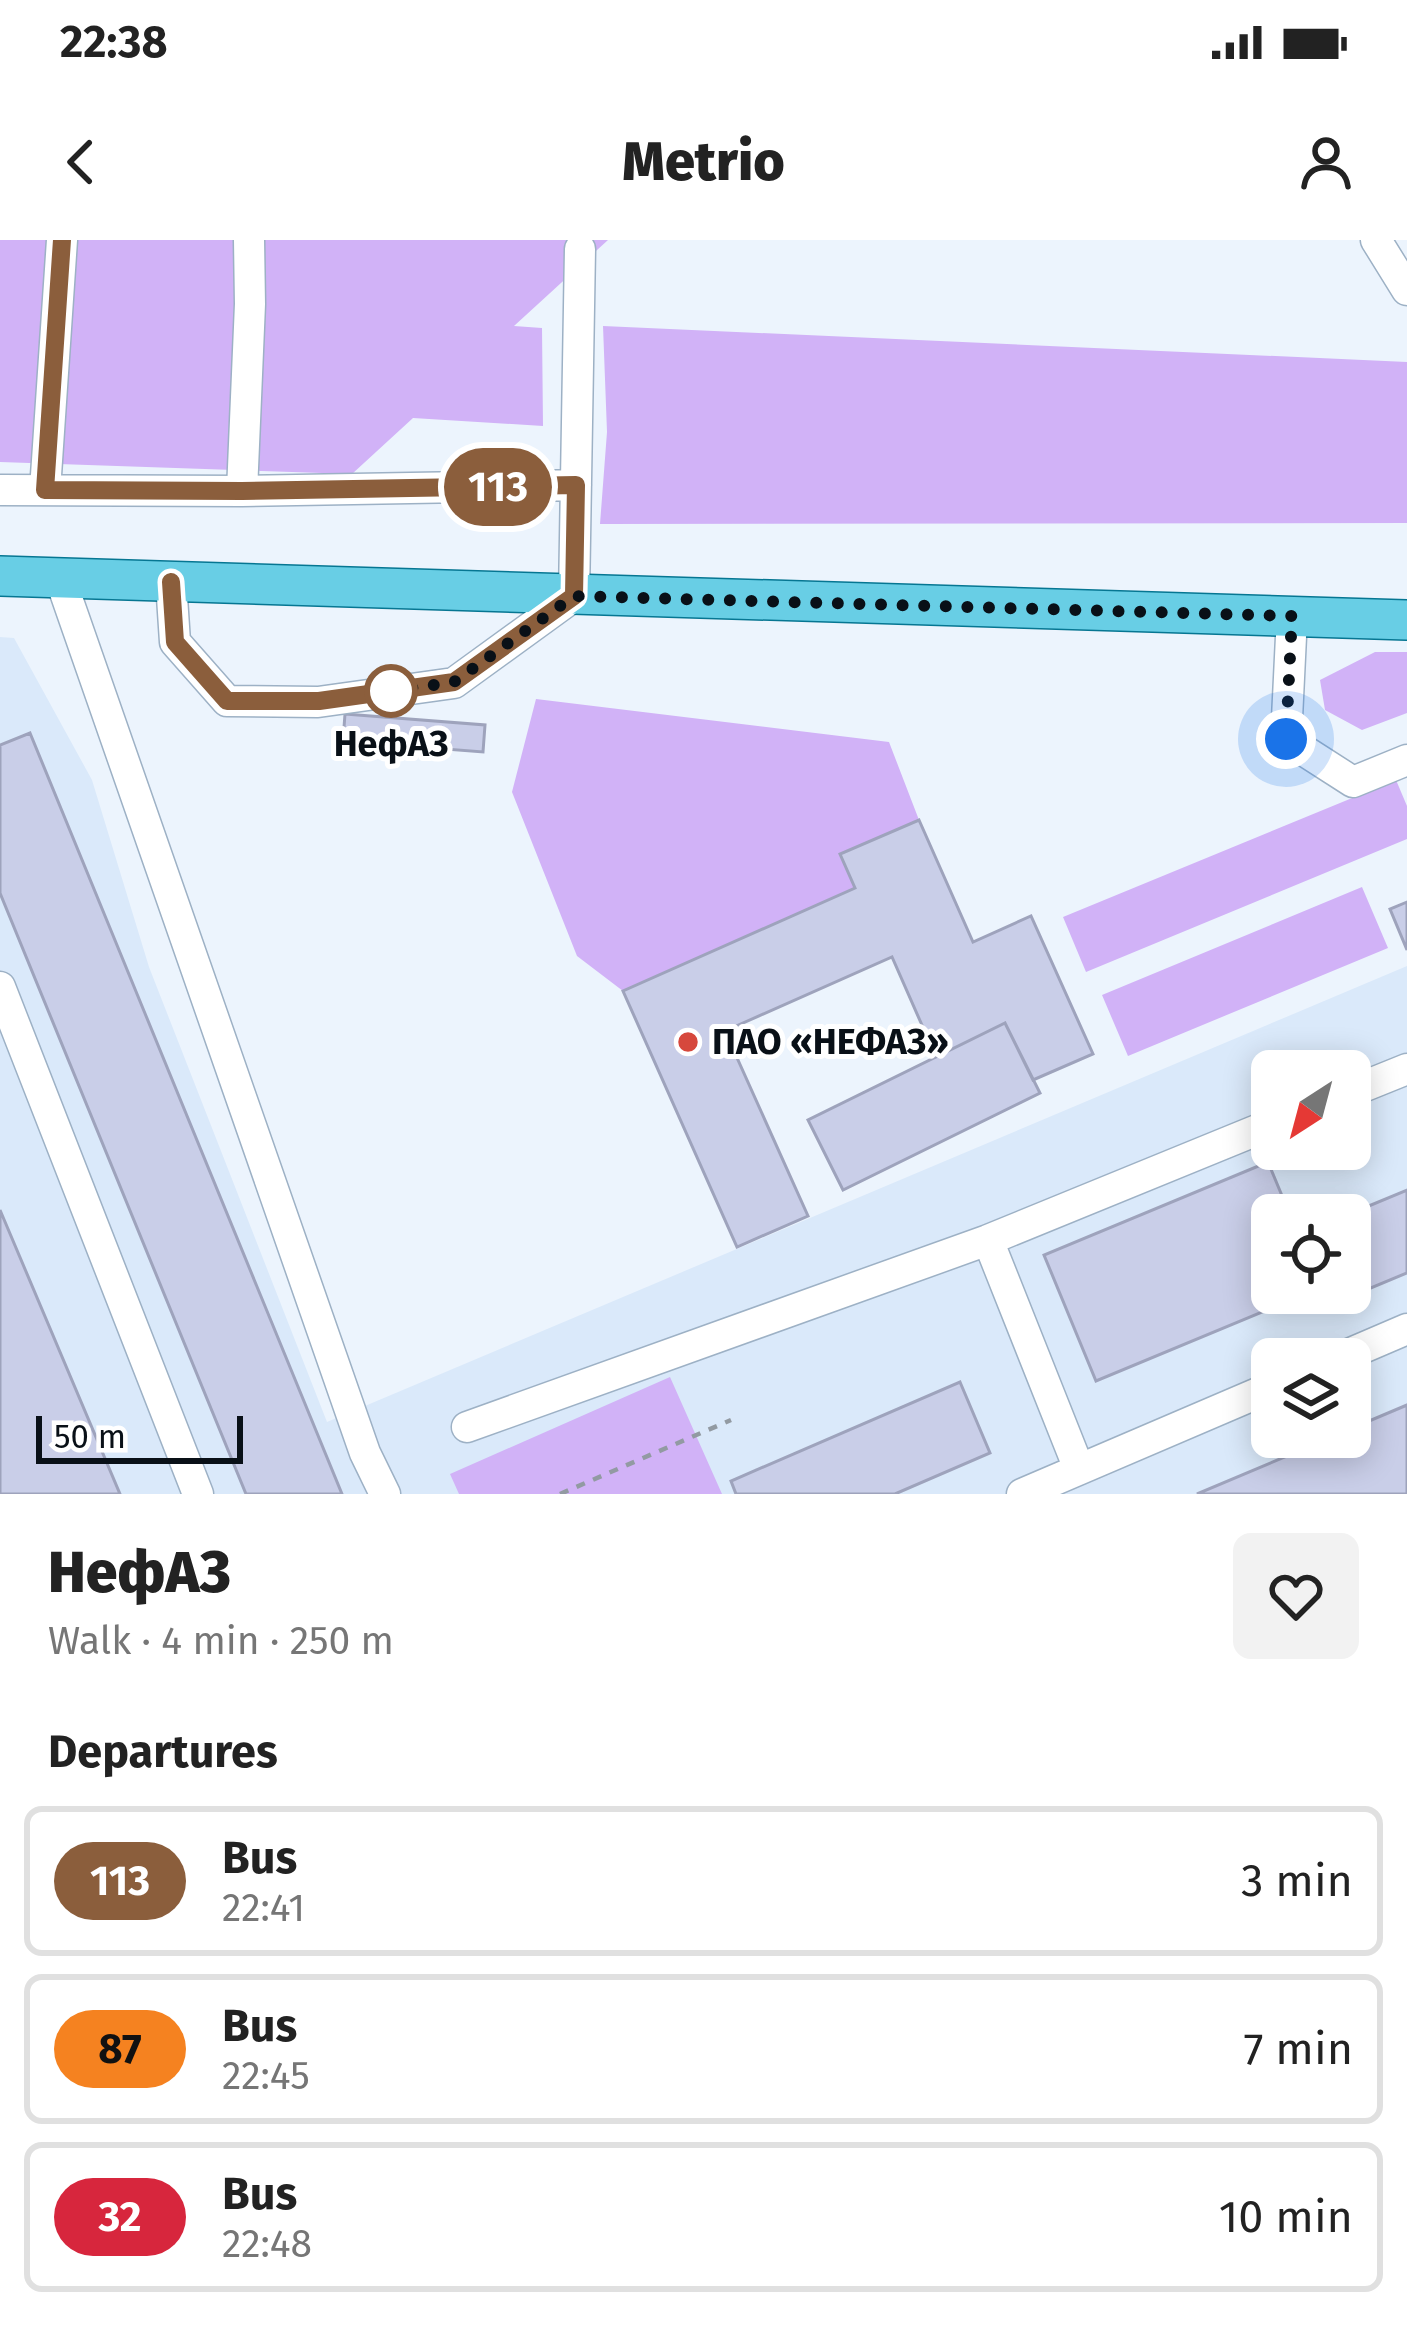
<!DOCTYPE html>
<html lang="en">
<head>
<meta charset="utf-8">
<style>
	body { margin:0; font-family:"Fira Sans",sans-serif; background:#f2f2f2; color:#222; height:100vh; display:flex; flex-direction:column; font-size:45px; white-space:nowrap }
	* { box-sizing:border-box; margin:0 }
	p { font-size:39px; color:#767676 }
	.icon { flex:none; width:66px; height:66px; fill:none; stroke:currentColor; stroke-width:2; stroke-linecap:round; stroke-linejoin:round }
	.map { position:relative; height:1254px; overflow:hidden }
	.sheet { display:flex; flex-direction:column; background:#fff; flex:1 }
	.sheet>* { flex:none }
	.badge { padding:0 24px; border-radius:39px; font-size:42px; line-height:78px }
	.needle { width:78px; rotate:216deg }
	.fabs { position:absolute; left:1251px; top:810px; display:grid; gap:24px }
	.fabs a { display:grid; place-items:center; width:120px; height:120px; border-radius:18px; background:#fff; box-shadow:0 6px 30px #0003; font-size:60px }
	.scale { position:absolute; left:36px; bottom:30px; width:207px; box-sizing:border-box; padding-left:12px; border:6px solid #091017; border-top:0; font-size:33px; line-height:42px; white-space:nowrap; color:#091017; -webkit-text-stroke:9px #fff; paint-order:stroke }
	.you { position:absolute; width:60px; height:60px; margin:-30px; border:9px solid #fff; border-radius:50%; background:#1a73e8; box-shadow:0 0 0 18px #1a73e833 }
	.map>.badge { position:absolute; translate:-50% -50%; box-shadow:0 0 0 6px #fff }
	h2 { padding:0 48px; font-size:45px; line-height:108px }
	.round { display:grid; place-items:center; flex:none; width:126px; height:126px; border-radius:18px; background:#f2f2f2 }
	.head { display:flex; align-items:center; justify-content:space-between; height:204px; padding:0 48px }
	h1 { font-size:57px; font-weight:800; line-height:90px }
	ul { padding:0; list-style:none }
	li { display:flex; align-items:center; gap:36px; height:150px; margin:0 24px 18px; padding:0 24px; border:6px solid #e0e0e0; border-radius:18px }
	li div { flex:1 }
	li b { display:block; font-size:45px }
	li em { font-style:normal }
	li .badge { min-width:132px; font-weight:700; text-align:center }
	.status { display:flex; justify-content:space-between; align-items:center; height:84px; padding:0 60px; background:#fff; direction:ltr }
	.status svg { height:33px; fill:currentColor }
	header { display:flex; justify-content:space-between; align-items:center; height:156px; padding:0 48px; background:#fff; font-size:54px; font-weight:800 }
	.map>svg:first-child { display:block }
</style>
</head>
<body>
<div class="status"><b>22:38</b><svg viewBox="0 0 49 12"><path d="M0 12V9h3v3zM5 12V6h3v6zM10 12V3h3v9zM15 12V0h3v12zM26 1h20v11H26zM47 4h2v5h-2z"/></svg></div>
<header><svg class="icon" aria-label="back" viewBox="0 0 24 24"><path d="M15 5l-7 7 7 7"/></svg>Metrio<svg class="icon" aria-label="person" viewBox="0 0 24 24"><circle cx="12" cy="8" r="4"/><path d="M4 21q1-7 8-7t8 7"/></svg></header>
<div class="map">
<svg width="1407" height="1254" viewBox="0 0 1407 1254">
	<rect width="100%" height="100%" fill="#ecf4fd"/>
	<path fill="#dae9fa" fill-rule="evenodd" d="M0 397 14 398 92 540 149 727 327 1182 1407 726V1254H0ZM1272 831H1350V909H1272ZM1272 975H1350V1053H1272ZM1272 1119H1350V1197H1272Z"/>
	<path fill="#d1b2f7" d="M0 0H608L514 86 542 88 543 186 413 178 352 234 0 222Z
		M603 86 1407 122V283L600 284 607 192Z
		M1375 412H1407V473L1362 490 1325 470 1320 440Z
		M536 459 889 502 919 580 841 614 855 648 623 751 577 716 512 552Z
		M1396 540 1407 566V599L1086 732 1063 677Z
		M1362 647 1388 708 1128 816 1102 755Z
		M670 1137 722 1254H459L450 1234Z"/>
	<path fill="#c9cee8" stroke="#9ea3bc" stroke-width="3" d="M345 474 485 485 483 512 343 501Z
		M30 493 144 771 342 1254H246L0 653V505Z
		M919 580 973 702 1031 676 1093 814 1033 840 1005 783 936 817 892 717 725 791 808 976 737 1007 623 751 855 648 840 614Z
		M1407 662V710L1390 669Z
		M1005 783 1040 853 843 950 808 880Z
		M1268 922 1290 975H1272V1053H1308L1096 1141 1044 1015Z
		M1407 950V1033L1354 1055 1350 1045V975H1347Z
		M0 970 120 1254H0Z
		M960 1142 990 1213 895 1254H736L731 1241Z
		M1407 1165V1254H1197L1332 1197H1350V1189Z"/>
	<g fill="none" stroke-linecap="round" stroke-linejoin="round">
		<defs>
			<path id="minor" d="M1376 0 1407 50
				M0 250 242 251 576 245
				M45 250 62 0
				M242 251 250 64 249 0
				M60 338 365 1213 385 1254
				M171 342 175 402 227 461 318 462 454 443 574 356 580 9
				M1292 376 1286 499 1353 542 1407 520
				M0 747 198 1254
				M1350 852 1407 829
				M988 1000 1272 884
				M1337 1119 1407 1089
				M467 1187 988 1000 1079 1229
				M1022 1254 1272 1147"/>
			<path id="major" d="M0 336 1407 380"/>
		</defs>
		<use href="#minor" stroke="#9db1c5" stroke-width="33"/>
		<use href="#major" stroke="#067692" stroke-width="42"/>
		<path stroke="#929aa2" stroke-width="4.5" stroke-dasharray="9 9" stroke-linecap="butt" d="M560 1254 731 1180"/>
		<use href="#minor" stroke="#fff" stroke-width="30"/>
		<use href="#major" stroke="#68cee5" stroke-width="39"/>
	</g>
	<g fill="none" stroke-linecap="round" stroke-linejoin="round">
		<defs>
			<path id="line" d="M62 0 45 250 242 251 576 245 574 356 454 442 319 461H227L175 402 171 342"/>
		</defs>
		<use href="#line" stroke="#fff" stroke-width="27"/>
		<use href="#line" stroke="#8b5e3c" stroke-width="18"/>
		<path stroke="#091017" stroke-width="12" stroke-dasharray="0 21.6" d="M391 451 454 442 574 356 1292 376 1286 499"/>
	</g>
	<circle fill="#fff" stroke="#8b5e3c" stroke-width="6" cx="391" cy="451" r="24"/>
	<circle fill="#d6483c" stroke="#fff" stroke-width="4.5" cx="688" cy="802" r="12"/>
	<g text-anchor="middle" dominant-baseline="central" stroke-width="10" stroke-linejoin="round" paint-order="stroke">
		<g font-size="36" font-weight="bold" fill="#091017" stroke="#fff">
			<text x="391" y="504">НефАЗ</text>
		</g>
		<g font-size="36" font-weight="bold" fill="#091017" stroke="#fff" text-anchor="start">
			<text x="712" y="802">ПАО «НЕФАЗ»</text>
		</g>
	</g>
</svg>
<div class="fabs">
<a><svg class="needle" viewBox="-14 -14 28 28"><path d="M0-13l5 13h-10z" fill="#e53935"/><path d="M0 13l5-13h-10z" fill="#767676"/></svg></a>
<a><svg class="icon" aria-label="locate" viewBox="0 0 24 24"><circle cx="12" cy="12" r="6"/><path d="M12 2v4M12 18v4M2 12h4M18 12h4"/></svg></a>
<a><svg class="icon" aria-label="layers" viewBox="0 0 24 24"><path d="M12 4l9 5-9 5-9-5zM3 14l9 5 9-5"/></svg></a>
</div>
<div class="scale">50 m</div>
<div class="you" style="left:1286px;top:499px"></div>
<b class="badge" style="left:498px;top:247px;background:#8b5e3c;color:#fff">113</b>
</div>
<section class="sheet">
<div class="head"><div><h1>НефАЗ</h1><p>Walk · 4 min · 250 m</p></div><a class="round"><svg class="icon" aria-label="heart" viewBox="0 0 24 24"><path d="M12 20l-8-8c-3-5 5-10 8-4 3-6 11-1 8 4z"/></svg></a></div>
<h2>Departures</h2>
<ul>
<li><span class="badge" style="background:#8b5e3c;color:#fff">113</span><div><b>Bus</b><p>22:41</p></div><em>3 min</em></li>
<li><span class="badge" style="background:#f58220;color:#111">87</span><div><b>Bus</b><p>22:45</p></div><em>7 min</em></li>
<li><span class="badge" style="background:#d7263d;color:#fff">32</span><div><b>Bus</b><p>22:48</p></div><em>10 min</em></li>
</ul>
</section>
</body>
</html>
